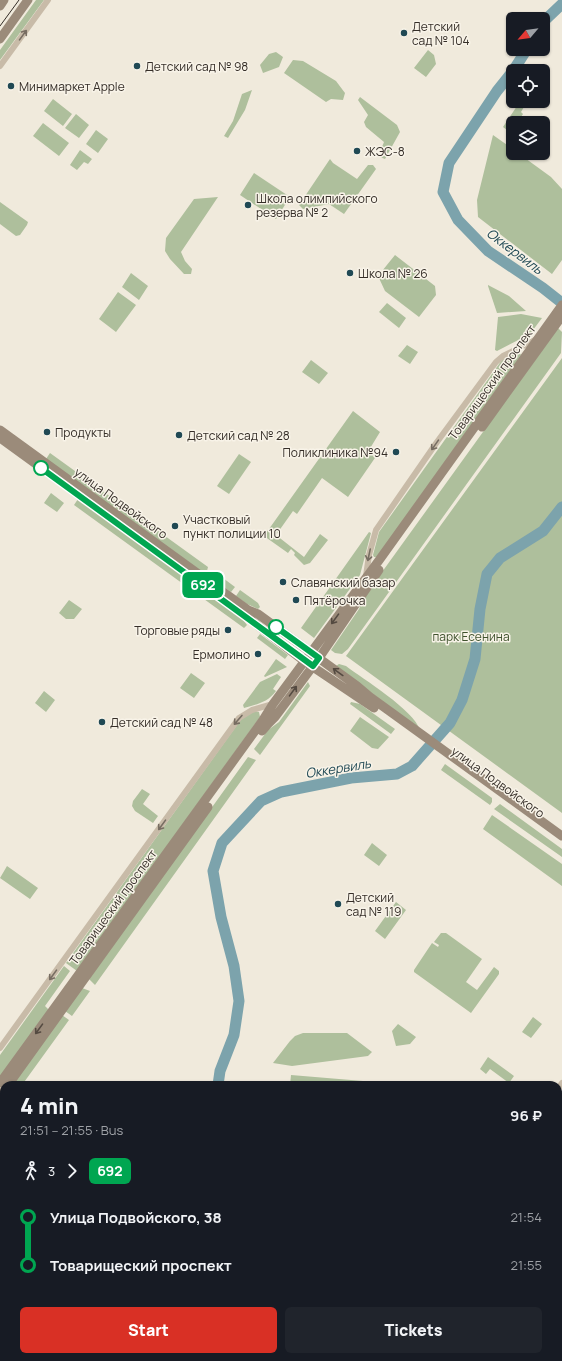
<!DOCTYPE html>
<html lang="en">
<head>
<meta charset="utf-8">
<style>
	body { margin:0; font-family:Manrope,sans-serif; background:#20242c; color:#f1f3f6; height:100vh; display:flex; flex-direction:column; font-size:15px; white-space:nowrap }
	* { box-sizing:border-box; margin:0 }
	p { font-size:13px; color:#9ea1a6 }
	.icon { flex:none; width:22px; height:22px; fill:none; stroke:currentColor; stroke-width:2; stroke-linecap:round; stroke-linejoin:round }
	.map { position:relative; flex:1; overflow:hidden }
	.sheet { position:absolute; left:0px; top:1081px; width:562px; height:280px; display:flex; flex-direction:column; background:#171b24; border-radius:12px 12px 0 0; box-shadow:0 1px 3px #0004 }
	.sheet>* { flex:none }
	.badge { padding:0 8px; border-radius:6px; font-size:14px; line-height:26px }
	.needle { width:26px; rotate:241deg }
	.fabs { position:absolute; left:506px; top:12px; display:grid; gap:8px }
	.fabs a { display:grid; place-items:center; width:44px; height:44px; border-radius:6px; background:#171b24; box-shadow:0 1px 3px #0004; font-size:20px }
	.map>.badge { position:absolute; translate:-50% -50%; box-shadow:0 0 0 2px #fff }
	.legs { display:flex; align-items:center; gap:6px; height:44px; padding:0 20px; font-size:13px }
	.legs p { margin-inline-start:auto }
	.head { display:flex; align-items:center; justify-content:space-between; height:68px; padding:0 20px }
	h1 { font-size:22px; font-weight:800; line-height:30px }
	.primary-button { display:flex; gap:8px; margin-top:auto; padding:8px 20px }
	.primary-button a { flex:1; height:46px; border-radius:6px; background:#d93025; color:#fff; font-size:16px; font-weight:800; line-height:46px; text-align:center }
	.primary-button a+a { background:#20242c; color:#f1f3f6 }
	ul { padding:0 20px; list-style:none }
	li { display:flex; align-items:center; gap:14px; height:48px; font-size:15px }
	li i { display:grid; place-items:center; width:6px; height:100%; margin:0 5px; background:currentColor }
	li i::after { content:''; width:10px; height:10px; margin:-5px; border:3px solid; border-radius:50%; background:#171b24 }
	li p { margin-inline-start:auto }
	li:first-child i { background:linear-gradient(#0000 50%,currentColor 0) }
	li:last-child i { background:linear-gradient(currentColor 50%,#0000 0) }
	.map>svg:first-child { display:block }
</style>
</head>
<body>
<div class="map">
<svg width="562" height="1361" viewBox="0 0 562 1361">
	<rect width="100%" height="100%" fill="#f0eadc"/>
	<path fill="#aebf9c" d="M36 0H44L0 60V50Z
		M428 50 434 55 436 64 426 77 414 68Z
		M276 52 283 57 279 67 263 73 260 65 269 54Z
		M293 60 303 61 336 81 345 93 343 100 331 99 326 102 284 73Z
		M252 90 245 110 228 138 224 136 233 121 242 94Z
		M360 97 397 125 400 132 385 159 380 157V152L384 142 366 127 364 122 368 115 358 100Z
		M53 99 72 114 63 126 44 111Z
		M519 103 524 107 521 112 523 114 517 123H513L512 130 513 141 509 138 511 133 503 127Z
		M76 114 89 125 79 138 65 128Z
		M43 123 69 143 59 156 33 136Z
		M96 130 108 139 98 153 86 144Z
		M493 135 513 149V153H518L551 177 562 189V260L552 274 478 217 477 200Z
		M80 150 92 159 88 164 84 162 77 170 70 165Z
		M330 159 333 163 357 179 368 165H373L376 169 344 214 329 204 303 209 299 205Z
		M254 173 290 197 276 219 240 195Z
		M218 197 181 252 185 261 192 269 191 274H184L170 259 165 251 166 238 194 199Z
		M0 202 28 222 27 225 20 235 16 236 0 224Z
		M395 255 435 286 436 295 419 317 385 291 378 276Z
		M131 273 148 286 139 300 122 287Z
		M488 285 509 296 526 311 497 313 488 286Z
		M118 292 136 305 116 332 99 319Z
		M387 303 406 318 399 328 379 312Z
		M521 314 542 318 530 334 497 351 495 350 498 317Z
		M558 328 562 332 561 353 348 649 342 654 335 653 331 650 359 609 364 597Z
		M407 345 418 352 410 364 398 356Z
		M519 352 521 355 377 557H374L373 555 379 532 499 364 502 360Z
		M562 358V813L346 656Z
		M311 360 328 373 319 384 302 372Z
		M353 411 380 432 369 450 377 455 348 497 322 478 297 514 293 511 276 535 304 557 320 534 328 540 310 563 304 565 294 555 295 553 291 549 288 553 264 536Z
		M50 453 208 567 206 575 46 459Z
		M239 454 251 462 229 494 217 486Z
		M51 493 64 503 57 512 44 503Z
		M78 499 241 617 247 625 244 628 74 505Z
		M369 532 371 533 360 575 314 638 301 628Z
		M215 572 235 587 231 592 211 578Z
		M240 590 258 603 260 607 258 609 247 604 236 596Z
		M69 600 82 609 74 619H66L59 613Z
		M260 634 288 655 285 659 257 638Z
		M276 659 287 667 265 677 264 676Z
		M339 664 346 666C363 679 414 710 420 730L336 666Z
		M191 673 205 683 194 698 180 688Z
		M277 674 281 677 273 689 276 691C267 703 257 704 244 708L243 705 260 682Z
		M308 682 310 686 260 755 254 749 268 730 279 722Z
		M44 691 55 700 46 712 35 703Z
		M351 702 360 704 395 729 391 734 350 704Z
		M255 711 259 712 260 717 77 971 66 963 242 718Z
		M360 717 389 737 378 749 372 748 350 731Z
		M248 757 256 760 95 985 89 979Z
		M445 764 492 798V802L490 805 441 770Z
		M142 789 150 794 143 804 158 816 153 823 135 811 132 806 133 801Z
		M500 804 562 849V857L494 809Z
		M492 815 562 864V886L483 829Z
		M372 843 387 855 379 866 364 855Z
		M7 866 38 888 30 899 0 878Z
		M396 902 406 910 385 939 375 931Z
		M441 933H446L482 959 466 982 477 990 494 967 499 971V974L471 1013 414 972V970L432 943 438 947 439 945 434 942Z
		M64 966 70 971 45 1006 49 1010 0 1078V1055Z
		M82 988 90 991 72 1016 65 1011Z
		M62 1015 69 1020 22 1085H12Z
		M533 1017 542 1024 531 1038 522 1032Z
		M398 1024 416 1037 410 1044 396 1046 392 1031Z
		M303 1033H347L372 1052 368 1056 292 1066 273 1063 290 1041 295 1036Z
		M488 1057 514 1076 509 1083 490 1069 486 1074 480 1069Z
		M291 1075 363 1081V1085H290Z
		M562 1226V1315L558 1312V1232Z
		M0 1333 4 1336V1357H33L39 1361H8L0 1355Z
		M261 1357H301L304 1360V1361H265Z"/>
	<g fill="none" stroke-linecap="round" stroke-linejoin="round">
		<path stroke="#7ca3ac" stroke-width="2" d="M560 509 562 511"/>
		<path stroke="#7ca3ac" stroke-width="11" d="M543 22 562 4
			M513 71 497 91 449 163 443 192 458 220 488 251 543 288 562 303
			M513 71 527 49
			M218 1085 220 1071 234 1035 239 1001 234 966 221 917 213 871 222 843 261 801 281 792 351 778 397 774 412 766 450 723 462 700 475 659 480 609 487 574 500 558 543 531 562 507
			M178 1361 180 1357"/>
		<path stroke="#c8bba8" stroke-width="6" d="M0 66 48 0
			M366 576 369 555 376 530 437 442 496 362 503 356 537 339
			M0 1048 239 718 252 710 273 704
			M558 1089 562 1083
			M558 1204 562 1198
			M362 1361 365 1357
			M446 1361 448 1357"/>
		<path stroke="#9b8b7a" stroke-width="9" d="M0 6 4 0
			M0 39 28 0
			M482 427 562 316
			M0 430 248 610 258 614 357 686 370 697 562 836
			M0 438 244 615 304 661 374 708
			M262 731 268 724 275 717 319 658 379 570
			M0 1083 263 720 273 704 380 559 562 305
			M8 1085 208 807
			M0 1097 4 1091"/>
		<path stroke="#76675a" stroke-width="10" d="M558 1134 562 1128
			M558 1158 562 1153
			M394 1361 397 1357
			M411 1361 414 1357"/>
		<path stroke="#352e28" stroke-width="1" d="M0 26 19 0"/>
	</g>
	<defs><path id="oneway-shaft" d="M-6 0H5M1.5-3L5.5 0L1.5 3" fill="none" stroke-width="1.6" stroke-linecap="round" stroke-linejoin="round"/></defs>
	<g stroke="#776d62">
		<use href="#oneway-shaft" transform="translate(23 35) rotate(-54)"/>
		<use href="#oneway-shaft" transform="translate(435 445) rotate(125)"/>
		<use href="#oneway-shaft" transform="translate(369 555) rotate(102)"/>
		<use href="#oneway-shaft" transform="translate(238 720) rotate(131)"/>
		<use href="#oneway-shaft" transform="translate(162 825) rotate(126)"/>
		<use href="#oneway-shaft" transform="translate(53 975) rotate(126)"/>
	</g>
	<g stroke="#544a41">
		<use href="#oneway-shaft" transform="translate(335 619) rotate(126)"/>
		<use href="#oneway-shaft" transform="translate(338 672) rotate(-144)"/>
		<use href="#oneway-shaft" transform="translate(293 691) rotate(-54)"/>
		<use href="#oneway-shaft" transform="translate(39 1029) rotate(126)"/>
	</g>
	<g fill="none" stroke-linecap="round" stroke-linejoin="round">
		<defs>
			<path id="line-1" d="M41 468 313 666 319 658 276 627"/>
		</defs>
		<use href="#line-1" stroke="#fff" stroke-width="9"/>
		<use href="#line-1" stroke="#00a651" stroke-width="6"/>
	</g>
	<g fill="#204954" stroke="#f8f3e8" stroke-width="1.5">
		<circle cx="404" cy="33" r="4"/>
		<circle cx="137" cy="66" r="4"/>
		<circle cx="11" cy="86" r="4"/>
		<circle cx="357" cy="151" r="4"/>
		<circle cx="248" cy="205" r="4"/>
		<circle cx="350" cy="273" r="4"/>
		<circle cx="47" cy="432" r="4"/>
		<circle cx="179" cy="435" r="4"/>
		<circle cx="396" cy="452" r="4"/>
		<circle cx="175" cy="526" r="4"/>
		<circle cx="283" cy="582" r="4"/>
		<circle cx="296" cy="600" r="4"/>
		<circle cx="228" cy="630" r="4"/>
		<circle cx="258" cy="654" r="4"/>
		<circle cx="102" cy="722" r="4"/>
		<circle cx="338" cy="904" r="4"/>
	</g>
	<g fill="#fff" stroke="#00a651" stroke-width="2">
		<circle cx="41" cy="468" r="7"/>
		<circle cx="276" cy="627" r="7"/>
	</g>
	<g text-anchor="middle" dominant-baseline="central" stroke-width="3" stroke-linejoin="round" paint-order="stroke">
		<g font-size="12" fill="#352e28" stroke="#f8f3e8" text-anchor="start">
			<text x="412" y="26">Детский<tspan x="412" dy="14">сад № 104</tspan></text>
			<text x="145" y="66">Детский сад № 98</text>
			<text x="19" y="86">Минимаркет Apple</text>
			<text x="365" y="151">ЖЭС-8</text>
			<text x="256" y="198">Школа олимпийского<tspan x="256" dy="14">резерва № 2</tspan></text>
			<text x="358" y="273">Школа № 26</text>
			<text x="55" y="432">Продукты</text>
			<text x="187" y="435">Детский сад № 28</text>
			<text x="388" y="452" text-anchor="end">Поликлиника №94</text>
			<text x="183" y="519">Участковый<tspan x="183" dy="14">пункт полиции 10</tspan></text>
			<text x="291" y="582">Славянский базар</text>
			<text x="304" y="600">Пятёрочка</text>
			<text x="220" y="630" text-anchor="end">Торговые ряды</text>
			<text x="250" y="654" text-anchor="end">Ермолино</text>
			<text x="110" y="722">Детский сад № 48</text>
			<text x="346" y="897">Детский<tspan x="346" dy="14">сад № 119</tspan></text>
		</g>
		<g font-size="12" fill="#352e28" stroke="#f8f3e8">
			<text transform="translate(492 382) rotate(-54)">Товарищеский проспект</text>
			<text transform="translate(121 503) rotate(36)">улица Подвойского</text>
			<text transform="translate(498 782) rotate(36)">улица Подвойского</text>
			<text transform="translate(113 907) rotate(-54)">Товарищеский проспект</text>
		</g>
		<g font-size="12" fill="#3f522d" stroke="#f8f3e8">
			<text x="471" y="636">парк Есенина</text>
		</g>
		<g font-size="13" font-style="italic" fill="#204954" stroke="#f8f3e8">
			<text transform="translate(515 251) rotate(37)">Оккервиль</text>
			<text transform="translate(338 768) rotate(-9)">Оккервиль</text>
		</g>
	</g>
</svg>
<div class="fabs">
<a><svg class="needle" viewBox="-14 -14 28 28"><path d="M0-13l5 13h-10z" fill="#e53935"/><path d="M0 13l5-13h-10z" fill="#9ea1a6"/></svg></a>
<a><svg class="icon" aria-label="locate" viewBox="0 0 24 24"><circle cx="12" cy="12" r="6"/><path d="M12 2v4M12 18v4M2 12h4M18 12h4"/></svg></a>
<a><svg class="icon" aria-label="layers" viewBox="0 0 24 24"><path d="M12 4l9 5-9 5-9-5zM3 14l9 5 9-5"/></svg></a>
</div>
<b class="badge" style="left:203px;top:585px;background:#00a651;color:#fff">692</b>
<section class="sheet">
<div class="head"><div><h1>4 min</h1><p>21:51 – 21:55 · Bus</p></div><b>96 ₽</b></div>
<div class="legs"><svg class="icon" aria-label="walk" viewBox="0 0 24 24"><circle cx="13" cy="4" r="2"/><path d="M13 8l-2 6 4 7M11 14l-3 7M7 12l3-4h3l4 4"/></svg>3<svg class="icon" aria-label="forward" viewBox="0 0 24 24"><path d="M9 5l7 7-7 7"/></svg><b class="badge" style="background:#00a651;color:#fff">692</b></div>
<ul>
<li><i style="color:#00a651"></i><b>Улица Подвойского, 38</b><p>21:54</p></li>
<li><i style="color:#00a651"></i><b>Товарищеский проспект</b><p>21:55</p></li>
</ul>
<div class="primary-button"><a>Start</a><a>Tickets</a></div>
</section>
</div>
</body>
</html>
